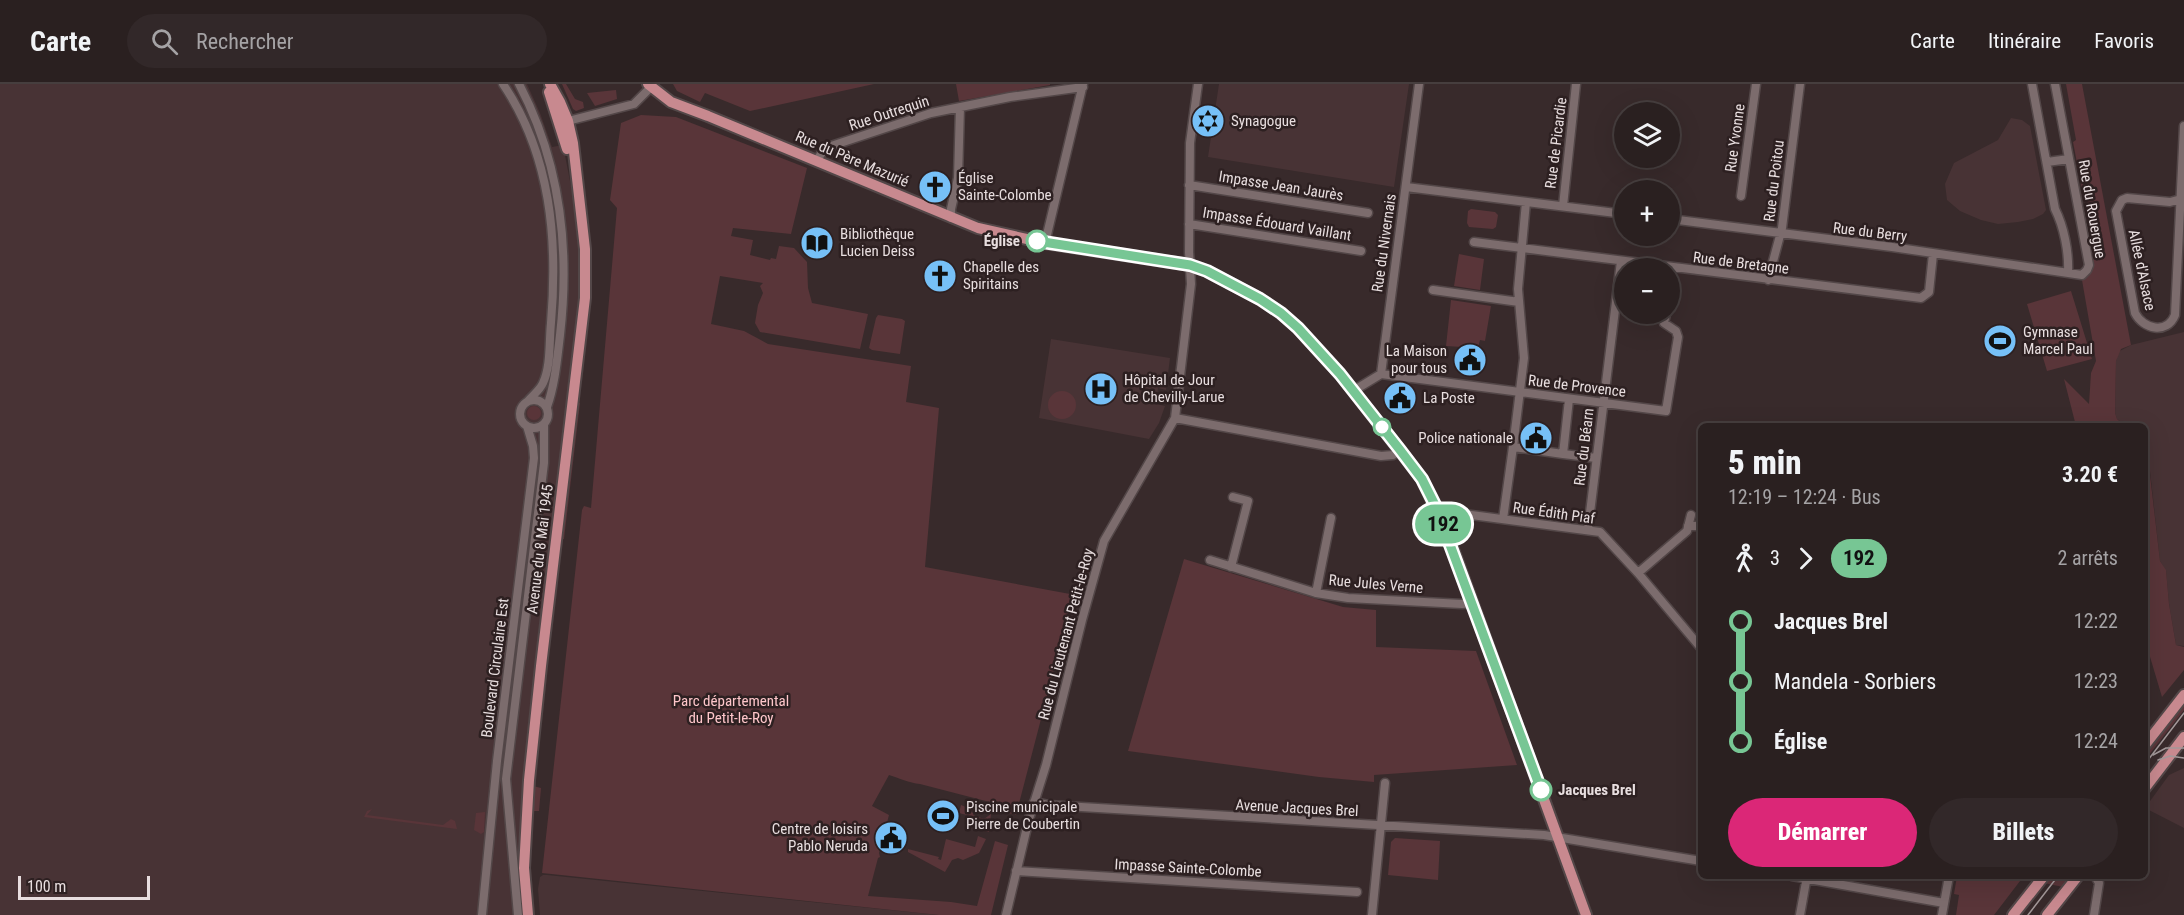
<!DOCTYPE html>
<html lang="fr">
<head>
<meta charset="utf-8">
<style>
	body { margin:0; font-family:"Roboto Condensed",sans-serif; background:#322829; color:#f1f3f6; height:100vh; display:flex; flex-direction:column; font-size:22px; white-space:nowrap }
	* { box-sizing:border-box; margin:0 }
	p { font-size:20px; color:#a5a3a5 }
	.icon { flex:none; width:33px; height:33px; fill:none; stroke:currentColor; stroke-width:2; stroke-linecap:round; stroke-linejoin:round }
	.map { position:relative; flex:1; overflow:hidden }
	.drawer { position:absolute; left:1698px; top:339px; width:450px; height:456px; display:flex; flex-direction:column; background:#2a2020; border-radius:9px; box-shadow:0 6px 24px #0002,0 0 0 2px #463e3e }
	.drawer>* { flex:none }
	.badge { padding:0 12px; border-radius:20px; font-size:21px; line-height:39px }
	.controls { position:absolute; left:1614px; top:18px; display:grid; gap:12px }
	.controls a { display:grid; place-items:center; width:66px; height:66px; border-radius:50%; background:#2a2020; box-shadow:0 6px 24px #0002,0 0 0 2px #463e3e; font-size:30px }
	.scale { position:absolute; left:18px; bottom:15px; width:132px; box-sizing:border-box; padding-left:6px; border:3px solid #e8dedf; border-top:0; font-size:16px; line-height:21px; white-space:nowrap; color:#e8dedf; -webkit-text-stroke:4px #2d2021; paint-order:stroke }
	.map>.badge { position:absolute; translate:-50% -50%; box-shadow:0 0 0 3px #fff }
	.legs { display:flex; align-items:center; gap:9px; height:66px; padding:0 30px; font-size:20px }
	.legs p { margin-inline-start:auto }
	.summary { display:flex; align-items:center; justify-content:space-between; height:102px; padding:0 30px }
	h1 { font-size:33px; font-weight:800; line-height:45px }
	.button { display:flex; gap:12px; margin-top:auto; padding:12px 30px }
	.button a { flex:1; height:69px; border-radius:36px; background:#db2777; color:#fff; font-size:24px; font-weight:800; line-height:69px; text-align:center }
	.button a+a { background:#322829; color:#f1f3f6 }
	ul { padding:0 30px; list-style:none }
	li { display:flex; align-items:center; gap:21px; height:60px; font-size:22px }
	li i { display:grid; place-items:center; width:9px; height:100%; margin:0 8px; background:currentColor }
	li i::after { content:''; width:15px; height:15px; margin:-8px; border:4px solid; border-radius:50%; background:#2a2020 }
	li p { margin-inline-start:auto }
	li:first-child i { background:linear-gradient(#0000 50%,currentColor 0) }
	li:last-child i { background:linear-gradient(currentColor 50%,#0000 0) }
	header { display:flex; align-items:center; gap:36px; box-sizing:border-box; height:84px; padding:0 30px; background:#2a2020; border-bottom:2px solid #463e3e }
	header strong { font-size:28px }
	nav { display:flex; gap:33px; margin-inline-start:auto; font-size:21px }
	.search { width:420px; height:54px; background:#322829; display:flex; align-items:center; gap:15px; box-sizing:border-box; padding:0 21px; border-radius:33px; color:#a5a3a5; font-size:22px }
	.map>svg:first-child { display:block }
</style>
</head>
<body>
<header>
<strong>Carte</strong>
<div class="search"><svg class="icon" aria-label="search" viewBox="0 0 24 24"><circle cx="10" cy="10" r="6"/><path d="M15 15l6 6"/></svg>Rechercher</div>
<nav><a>Carte</a><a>Itinéraire</a><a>Favoris</a></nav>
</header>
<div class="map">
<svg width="2184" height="831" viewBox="0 0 2184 831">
	<rect width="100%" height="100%" fill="#382a2b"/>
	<path fill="#483335" d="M0 0H527L540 29 552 63 563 61 576 128 580 188 577 245 524 684 518 768 523 831H0Z
		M1219 0H1409L1394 103 1208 73Z
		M2011 34 2022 36 2030 42 2046 126 2043 130 2033 135 2018 138 1998 140 1981 136 1960 127 1947 116 1945 100 1954 79 1998 56Z
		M2184 248V562L2176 561 2169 520 2166 487 2160 477 2145 342H2125L2117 335 2115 329 2116 277 2118 268 2131 261Z
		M1051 255 1170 274 1166 306 1158 304 1156 320 1165 322 1159 339 1149 355 1039 334Z
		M2184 684V744L2145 724 2169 691Z
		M543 791H547L939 831H540L538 805 540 793Z"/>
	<path fill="#593539" d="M562 0H566L575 15 583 18 584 24 576 27 573 25Z
		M673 0H874L750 27 705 9 700 18 677 7Z
		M956 0H1050V1L959 17Z
		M2066 0H2082L2131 261 2121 265 2116 277 2115 329 2117 335 2125 342H2076L2064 295 2089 320 2091 289 2096 277 2082 196 2089 187 2092 176 2098 175 2086 110H2083L2073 58 2076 56Z
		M616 6 617 15 595 22 587 9Z
		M641 31 676 33 807 84 791 150 733 144 731 152 753 156 750 171 770 176 771 174 776 175 779 162 794 164 807 178 808 204 812 219 868 230 860 265 760 248 755 239 758 221 763 209 760 202 763 199 720 192 711 240 744 247 768 260 911 282 906 318 939 324 925 483 1070 510 1071 520 1016 731 1004 728 1005 722 920 700C909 699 899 694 889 691L872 722 889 731 879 769 880 773 878 774 868 812 951 818 977 822 995 757 1008 761 991 831H939L542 789 582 426 584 422 591 424 617 124 610 116 621 39Z
		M1471 125 1495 128 1498 131 1496 143 1493 145 1469 143 1467 139 1468 127Z
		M1459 170 1484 175 1480 206 1454 202Z
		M2071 207 2092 275 2047 287 2027 220Z
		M1451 216 1491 222 1485 257 1480 256 1478 264 1446 262Z
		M878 231 902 235 905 237 900 270 872 266 869 264 876 234Z
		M1048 321a14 14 0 1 1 28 0a14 14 0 1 1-28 0Z
		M577 318 580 319 564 455H561Z
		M527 329a7 7 0 1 1 14 0a7 7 0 1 1-14 0Z
		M2145 348 2160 477 2166 486 2169 520 2176 561 2184 563V586L2162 613 2145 556Z
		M1184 475 1343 523 1376 526V563L1476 567 1517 681 1374 691V698L1319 693 1128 667Z
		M2184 618V626L2145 676V668Z
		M533 702 541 704 539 727H531Z
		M961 721 966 723V727L974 729 973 731 984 735 991 730 989 748 980 746 982 735 959 729Z
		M372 725 367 731 443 741 451 735 455 737 457 745 364 733 367 727Z
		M485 728 484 748 481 750 474 746 476 729Z
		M978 752 986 755 979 769 963 776 958 774 952 776 945 788 908 768V765L939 773 938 775 941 776 946 755 975 763Z
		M1395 754 1440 757 1438 796 1388 791 1391 758Z
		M1957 792H2012L2020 797 1994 831H1956L1959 811 1954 810Z
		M2049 792 2069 794 2063 803 2044 799Z"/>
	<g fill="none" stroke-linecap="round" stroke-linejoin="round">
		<defs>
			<path id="minor" d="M503 0C551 71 558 156 551 239 549 258 551 282 543 299 540 306 533 311 528 317
				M519 0C560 78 570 164 560 251 557 276 555 300 547 323
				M2032 0 2055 125C2064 143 2069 168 2068 189
				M564 36 568 37 634 20 650 4
				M817 76 825 64 931 29 1010 13 1083 3
				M2047 78 2069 75
				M1189 101 1368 129
				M1406 103 1624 130
				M1741 112 1756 0
				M2181 115 2170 118 2127 114 2122 116 2116 127 2135 229C2143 245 2167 251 2175 231L2184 42
				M1526 118 1518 205 1524 274 1513 363 1563 370
				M1563 122 1576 0
				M951 134V125L958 94 960 23
				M1670 135 1892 163 2082 191 2087 186 2089 181 2055 0
				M1189 140 1361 167
				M1474 158 1921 214 1929 208 1933 170
				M1045 159 1083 0
				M1768 196 1782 144 1800 0
				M1670 198 1671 183
				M1433 206 1519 218
				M1381 290 1666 327 1678 253 1676 247 1664 239 1666 230
				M1353 307 1381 290 1419 0
				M1569 315 1563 370 1596 374
				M520 330a14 14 0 1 1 28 0a14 14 0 1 1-28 0Z
				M1175 334 1381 372 1393 371 1400 366
				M1441 434 1452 431 1464 430 1600 448 1638 489 1687 447 1691 431
				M1503 435 1513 363
				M1688 442H1701
				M1588 445 1621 177
				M1210 476 1316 509 1348 514 1462 520 1472 519
				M1231 483 1248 417 1233 413
				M1638 489 1701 564
				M1316 509 1331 434
				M1034 718 1048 721 1544 751 1701 777
				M1016 787 1357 808
				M1792 792 1944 819
				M482 831 497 677 534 374 533 362 527 342
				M518 831 506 695 544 379V340
				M1006 831 1029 735 1046 681 1082 536 1104 457 1175 334 1191 200 1189 168 1190 59 1198 0
				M1372 831 1385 699
				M1800 831 1807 792
				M1942 831 1949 792
				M2094 831 2099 799 2095 792"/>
			<path id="major" d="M648 0 671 18 708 32 978 144 1045 159 1190 181 1207 187 1260 215 1281 229 1298 244 1340 290 1422 395 1447 449 1586 831
				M549 8 567 65
				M2145 661 2184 611
				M2145 704 2184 653
				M528 831 524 784 529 696 541 582 585 214V165L573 59 568 37 560 18 550 0
				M2013 831 2044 792
				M2047 831 2078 792"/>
		</defs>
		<use href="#minor" stroke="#534748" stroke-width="11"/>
		<use href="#major" stroke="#534748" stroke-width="14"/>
		<use href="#minor" stroke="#7c6c6d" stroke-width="8"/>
		<use href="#major" stroke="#c8898f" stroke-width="10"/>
		<path stroke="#a39899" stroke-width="1.5" d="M2153 671 2166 664H2184
			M2158 676 2170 672 2184 674
			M2145 680 2184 629
			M2028 831 2058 792"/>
	</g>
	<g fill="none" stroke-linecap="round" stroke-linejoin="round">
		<defs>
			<path id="line-1" d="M1037 157 1190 181 1207 187 1260 215 1281 229 1298 244 1340 290 1400 366 1422 395 1436 423 1541 706"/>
		</defs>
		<use href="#line-1" stroke="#fff" stroke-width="14"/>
		<use href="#line-1" stroke="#77c694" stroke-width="9"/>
	</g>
	<defs>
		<symbol id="synagogue-disc" viewBox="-11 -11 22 22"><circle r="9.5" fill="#76c0f7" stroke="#2d2021"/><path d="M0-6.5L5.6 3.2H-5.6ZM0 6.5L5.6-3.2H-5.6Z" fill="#111"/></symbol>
		<symbol id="church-disc" viewBox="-11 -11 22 22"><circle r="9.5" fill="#76c0f7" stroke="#2d2021"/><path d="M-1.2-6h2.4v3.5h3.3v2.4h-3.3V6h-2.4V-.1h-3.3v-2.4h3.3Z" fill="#111"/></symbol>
		<symbol id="library-disc" viewBox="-11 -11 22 22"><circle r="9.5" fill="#76c0f7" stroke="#2d2021"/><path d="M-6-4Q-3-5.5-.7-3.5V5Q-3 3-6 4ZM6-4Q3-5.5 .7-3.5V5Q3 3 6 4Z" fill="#111"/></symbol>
		<symbol id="stadium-disc" viewBox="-11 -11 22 22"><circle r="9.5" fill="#76c0f7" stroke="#2d2021"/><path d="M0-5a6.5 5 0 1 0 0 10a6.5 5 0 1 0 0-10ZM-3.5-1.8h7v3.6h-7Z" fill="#111"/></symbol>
		<symbol id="civic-disc" viewBox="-11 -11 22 22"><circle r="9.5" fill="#76c0f7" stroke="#2d2021"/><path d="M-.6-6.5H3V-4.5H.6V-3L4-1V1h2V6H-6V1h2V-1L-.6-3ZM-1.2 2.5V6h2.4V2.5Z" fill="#111"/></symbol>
		<symbol id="hospital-disc" viewBox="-11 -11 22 22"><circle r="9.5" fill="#76c0f7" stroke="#2d2021"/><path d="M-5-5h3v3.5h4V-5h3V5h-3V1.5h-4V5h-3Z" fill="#111"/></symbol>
	</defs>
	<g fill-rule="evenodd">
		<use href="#synagogue-disc" x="1189" y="18" width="38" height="38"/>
		<use href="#church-disc" x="916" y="84" width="38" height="38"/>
		<use href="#library-disc" x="798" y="140" width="38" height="38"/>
		<use href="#church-disc" x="921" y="173" width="38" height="38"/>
		<use href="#stadium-disc" x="1981" y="238" width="38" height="38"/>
		<use href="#civic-disc" x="1451" y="257" width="38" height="38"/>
		<use href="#hospital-disc" x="1082" y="286" width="38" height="38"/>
		<use href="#civic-disc" x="1381" y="295" width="38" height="38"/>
		<use href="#civic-disc" x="1517" y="335" width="38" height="38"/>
		<use href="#stadium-disc" x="924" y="713" width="38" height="38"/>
		<use href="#civic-disc" x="872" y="735" width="38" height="38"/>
	</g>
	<g fill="#fff" stroke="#77c694" stroke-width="3">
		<circle cx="1037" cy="157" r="10"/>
		<circle cx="1382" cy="343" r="8"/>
		<circle cx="1541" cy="706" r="10"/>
	</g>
	<g text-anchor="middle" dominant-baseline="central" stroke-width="5" stroke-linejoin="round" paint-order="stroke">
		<g font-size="15" fill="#e8dedf" stroke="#2d2021">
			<text transform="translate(889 29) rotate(-18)">Rue Outrequin</text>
			<text transform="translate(1735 54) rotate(-82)">Rue Yvonne</text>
			<text transform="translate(1556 59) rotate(-83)">Rue de Picardie</text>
			<text transform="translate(852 75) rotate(23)">Rue du Père Mazurié</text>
			<text transform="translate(1774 97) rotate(-83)">Rue du Poitou</text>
			<text transform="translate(1281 102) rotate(9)">Impasse Jean Jaurès</text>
			<text transform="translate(2092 125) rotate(80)">Rue du Rouergue</text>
			<text transform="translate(1277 140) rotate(9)">Impasse Édouard Vaillant</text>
			<text transform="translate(1870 148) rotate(7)">Rue du Berry</text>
			<text transform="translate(1384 159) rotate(-82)">Rue du Nivernais</text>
			<text transform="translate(1741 179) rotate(7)">Rue de Bretagne</text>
			<text transform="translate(2142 186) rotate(78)">Allée d'Alsace</text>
			<text transform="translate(1577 302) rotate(7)">Rue de Provence</text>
			<text transform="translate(1584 363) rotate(-83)">Rue du Béarn</text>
			<text transform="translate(1554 429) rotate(8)">Rue Édith Piaf</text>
			<text transform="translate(540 465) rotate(-83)">Avenue du 8 Mai 1945</text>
			<text transform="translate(1376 500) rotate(5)">Rue Jules Verne</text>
			<text transform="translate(1066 550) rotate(-75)">Rue du Lieutenant Petit-le-Roy</text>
			<text transform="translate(495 584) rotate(-83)">Boulevard Circulaire Est</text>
			<text transform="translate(1297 724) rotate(3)">Avenue Jacques Brel</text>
			<text transform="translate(1188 784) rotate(3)">Impasse Sainte-Colombe</text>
		</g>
		<g font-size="15" fill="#e8dedf" stroke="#2d2021" text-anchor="start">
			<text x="1231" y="37">Synagogue</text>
			<text x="958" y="94">Église<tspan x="958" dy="17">Sainte-Colombe</tspan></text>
			<text x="840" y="150">Bibliothèque<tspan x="840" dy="17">Lucien Deiss</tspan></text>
			<text x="963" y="183">Chapelle des<tspan x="963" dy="17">Spiritains</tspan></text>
			<text x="2023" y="248">Gymnase<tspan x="2023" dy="17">Marcel Paul</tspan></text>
			<text x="1447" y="267" text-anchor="end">La Maison<tspan x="1447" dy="17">pour tous</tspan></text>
			<text x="1124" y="296">Hôpital de Jour<tspan x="1124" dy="17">de Chevilly-Larue</tspan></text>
			<text x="1423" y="314">La Poste</text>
			<text x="1513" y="354" text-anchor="end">Police nationale</text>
			<text x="966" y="723">Piscine municipale<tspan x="966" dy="17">Pierre de Coubertin</tspan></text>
			<text x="868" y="745" text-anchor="end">Centre de loisirs<tspan x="868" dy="17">Pablo Neruda</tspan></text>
		</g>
		<g font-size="15" font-weight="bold" fill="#e8dedf" stroke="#2d2021" text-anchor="end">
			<text x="1020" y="157">Église</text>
			<text x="1558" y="706" text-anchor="start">Jacques Brel</text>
		</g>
		<g font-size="15" fill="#fec6ca" stroke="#2d2021">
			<text x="731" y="617">Parc départemental<tspan x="731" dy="17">du Petit-le-Roy</tspan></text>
		</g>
	</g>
</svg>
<div class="controls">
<a><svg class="icon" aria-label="layers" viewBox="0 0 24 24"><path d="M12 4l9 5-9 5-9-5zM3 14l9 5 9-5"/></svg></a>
<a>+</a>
<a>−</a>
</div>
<div class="scale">100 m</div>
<b class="badge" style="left:1443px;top:440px;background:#77c694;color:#111">192</b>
<section class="drawer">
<div class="summary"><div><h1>5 min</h1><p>12:19 – 12:24 · Bus</p></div><b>3.20 €</b></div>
<div class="legs"><svg class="icon" aria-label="walk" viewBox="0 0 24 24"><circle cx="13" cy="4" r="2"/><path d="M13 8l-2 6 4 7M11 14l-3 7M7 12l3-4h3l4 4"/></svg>3<svg class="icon" aria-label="forward" viewBox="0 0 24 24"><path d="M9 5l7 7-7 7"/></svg><b class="badge" style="background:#77c694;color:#111">192</b><p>2 arrêts</p></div>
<ul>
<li><i style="color:#77c694"></i><b>Jacques Brel</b><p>12:22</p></li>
<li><i style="color:#77c694"></i><span>Mandela - Sorbiers</span><p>12:23</p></li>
<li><i style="color:#77c694"></i><b>Église</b><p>12:24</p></li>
</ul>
<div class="button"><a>Démarrer</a><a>Billets</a></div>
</section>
</div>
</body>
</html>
